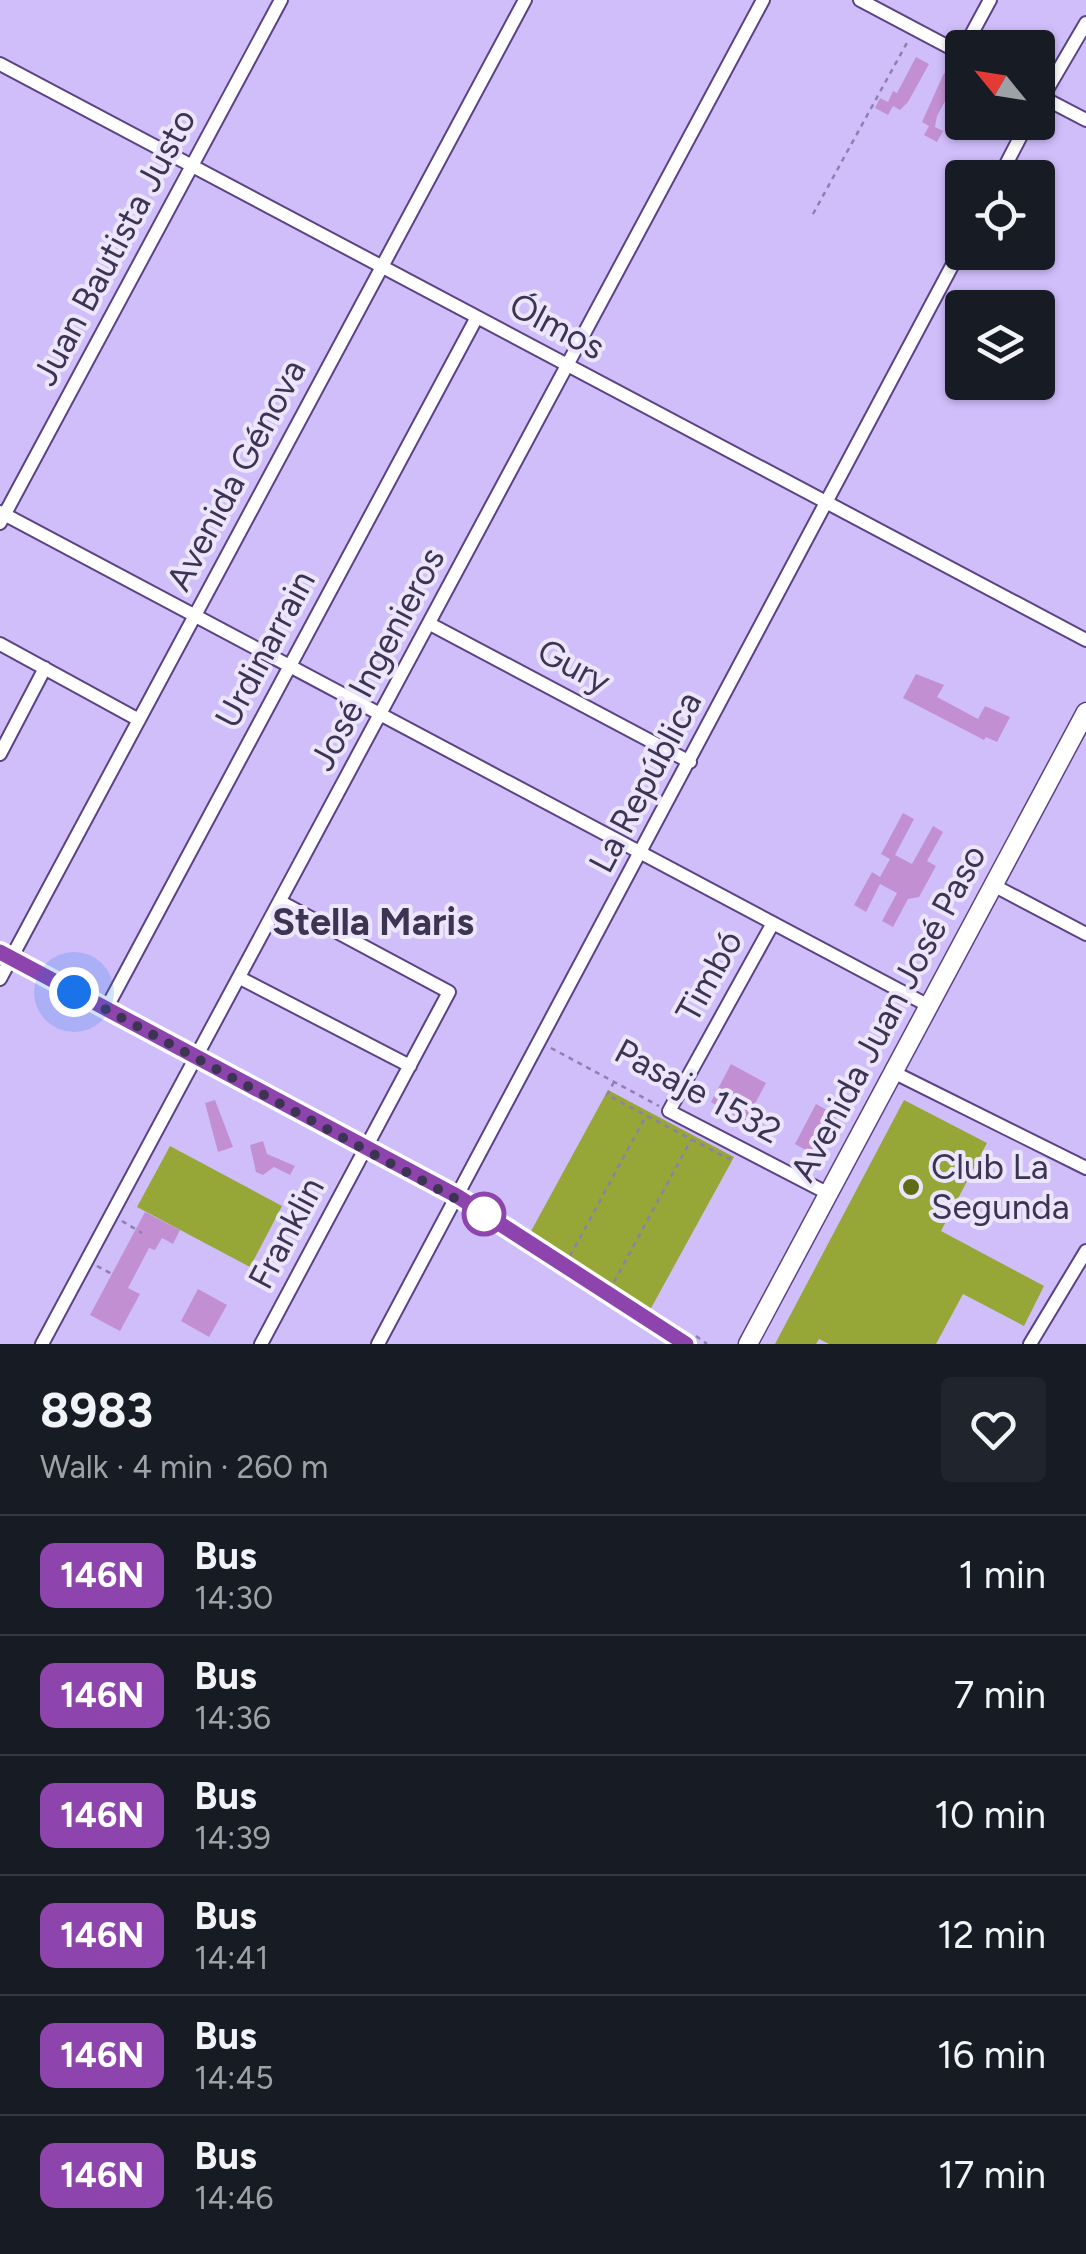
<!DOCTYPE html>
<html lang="en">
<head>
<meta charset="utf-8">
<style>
	body { margin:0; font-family:Figtree,sans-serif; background:#20242c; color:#f1f3f6; height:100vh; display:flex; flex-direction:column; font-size:38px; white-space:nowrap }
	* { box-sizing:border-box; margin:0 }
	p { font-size:32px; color:#9ea1a6 }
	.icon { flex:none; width:55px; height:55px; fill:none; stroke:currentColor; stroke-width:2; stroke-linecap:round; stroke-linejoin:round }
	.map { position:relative; height:1344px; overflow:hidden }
	.panel { display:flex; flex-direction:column; background:#171b24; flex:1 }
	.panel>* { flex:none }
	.badge { padding:0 20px; border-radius:15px; font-size:35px; line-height:65px }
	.needle { width:65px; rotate:300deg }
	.fabs { position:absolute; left:945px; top:30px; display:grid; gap:20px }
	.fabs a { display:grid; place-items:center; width:110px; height:110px; border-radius:10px; background:#171b24; box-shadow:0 2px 8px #0004; font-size:50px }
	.you { position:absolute; width:50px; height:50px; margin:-25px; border:8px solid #fff; border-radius:50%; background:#1a73e8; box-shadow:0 0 0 15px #1a73e833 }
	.map>.badge { position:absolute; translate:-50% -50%; box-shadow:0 0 0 5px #fff }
	.round { display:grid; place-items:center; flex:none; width:105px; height:105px; border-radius:10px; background:#20242c }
	.overview { display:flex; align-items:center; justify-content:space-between; height:170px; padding:0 40px }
	h1 { font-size:48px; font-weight:700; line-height:75px }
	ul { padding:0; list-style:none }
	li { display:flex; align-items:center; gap:30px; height:120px; padding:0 40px; border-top:2px solid #363941 }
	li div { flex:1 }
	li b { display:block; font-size:38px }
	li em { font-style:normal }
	li .badge { min-width:110px; font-weight:700; text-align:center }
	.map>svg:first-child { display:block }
</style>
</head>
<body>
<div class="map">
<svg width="1086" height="1344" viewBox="0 0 1086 1344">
	<rect width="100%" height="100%" fill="#d0befb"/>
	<path fill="#96a737" d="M608 1090 734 1157 650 1310 530 1233Z
		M904 1100 987 1143 941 1231 1044 1286 1024 1326 963 1294 936 1344H829L819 1339 816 1344H775Z
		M170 1146 282 1206 250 1267 137 1207Z"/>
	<path fill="#c290d2" d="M916 57 929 64 908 102 900 110 893 106 888 115 875 108 880 98 888 102 893 91 897 93Z
		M944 73 957 79 937 116 935 127 943 131 937 142 924 135 929 126 922 122Z
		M916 674 944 685 937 697 978 719 985 706 1010 717 997 742 986 737 984 740 903 698Z
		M903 813 914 819 895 855 912 864 933 826 943 832 927 861 936 866 919 897 908 899 893 927 882 921 897 893 880 884 866 912 854 905 872 872 880 877 890 859 881 854Z
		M731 1064 766 1083 745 1122 711 1102Z
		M215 1100 233 1147 218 1152 205 1103Z
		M816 1104 838 1116 816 1156 795 1144Z
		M263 1141 267 1154 295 1166 290 1175 274 1167 263 1175 256 1172 250 1145Z
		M145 1212 180 1230 173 1244 162 1238 155 1250 149 1248 128 1288 140 1294 120 1331 90 1315Z
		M198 1289 227 1305 209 1337 181 1321Z"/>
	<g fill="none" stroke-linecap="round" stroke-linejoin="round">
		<defs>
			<path id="minor" d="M860 0 962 54
				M964 48 990 0
				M0 64 1086 640
				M1040 96 1086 120
				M1038 105 1086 23
				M999 178 1028 122
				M0 512 929 1006
				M0 523 281 0
				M430 624 690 762
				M0 644 139 720
				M0 754 45 668
				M993 885 1086 934
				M773 923 669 1111 829 1194
				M0 952 457 1197 686 1344
				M240 978 410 1066
				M0 979 525 0
				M106 1009 477 317
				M893 1072 1086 1168
				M42 1344 763 0
				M261 1344 449 992 281 902
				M378 1344 962 247
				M1030 1344 1086 1251"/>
			<path id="major" d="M748 1344 1086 712"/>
		</defs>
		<use href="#minor" stroke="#5a4385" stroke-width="16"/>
		<use href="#major" stroke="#5a4385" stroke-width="21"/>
		<path stroke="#8d7fae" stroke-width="2.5" stroke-dasharray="5 5" stroke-linecap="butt" d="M813 214 909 39
			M551 1048 659 1106
			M614 1082 607 1095 729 1159 731 1155
			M122 1221 142 1233
			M570 1256 646 1116
			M97 1266 112 1274
			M614 1282 691 1140
			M696 1336 707 1344"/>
		<use href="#minor" stroke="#fff" stroke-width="12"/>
		<use href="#major" stroke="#fff" stroke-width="18"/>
	</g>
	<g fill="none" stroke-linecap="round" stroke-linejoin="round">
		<defs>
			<path id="line" d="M0 952 457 1196 686 1344"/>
		</defs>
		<use href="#line" stroke="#fff" stroke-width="22"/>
		<use href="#line" stroke="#8e44ad" stroke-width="15"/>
		<path stroke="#3d3453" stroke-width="10" stroke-dasharray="0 18" d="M74 992 484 1214"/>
	</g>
	<circle fill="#606c15" stroke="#ece6fd" stroke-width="4" cx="911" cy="1187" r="10"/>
	<circle fill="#fff" stroke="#8e44ad" stroke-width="5" cx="484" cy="1214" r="20"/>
	<g text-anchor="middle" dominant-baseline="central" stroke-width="8" stroke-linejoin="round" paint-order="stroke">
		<g font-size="35" fill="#3d3453" stroke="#ece6fd">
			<text transform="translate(114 247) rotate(-62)">Juan Bautista Justo</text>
			<text transform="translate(557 326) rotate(28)">Ólmos</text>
			<text transform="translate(236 475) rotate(-62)">Avenida Génova</text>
			<text transform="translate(265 649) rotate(-62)">Urdinarrain</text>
			<text transform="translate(377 659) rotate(-62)">José Ingenieros</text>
			<text transform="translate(574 666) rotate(28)">Gury</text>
			<text transform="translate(645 782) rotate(-62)">La República</text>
			<text transform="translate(709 976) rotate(-61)">Timbó</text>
			<text transform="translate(888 1013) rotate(-62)">Avenida Juan José Paso</text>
			<text transform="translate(698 1091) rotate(28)">Pasaje 1532</text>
			<text transform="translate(286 1233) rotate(-62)">Franklin</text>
		</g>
		<g font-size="35" fill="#3d3453" stroke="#ece6fd" text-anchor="start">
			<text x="931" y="1167">Club La<tspan x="931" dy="40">Segunda</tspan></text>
		</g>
		<g font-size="38" font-weight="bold" fill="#3d3453" stroke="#ece6fd">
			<text x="373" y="922">Stella Maris</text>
		</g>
	</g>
</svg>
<div class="fabs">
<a><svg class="needle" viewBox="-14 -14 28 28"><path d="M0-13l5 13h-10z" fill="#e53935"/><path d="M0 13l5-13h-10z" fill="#9ea1a6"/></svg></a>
<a><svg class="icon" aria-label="locate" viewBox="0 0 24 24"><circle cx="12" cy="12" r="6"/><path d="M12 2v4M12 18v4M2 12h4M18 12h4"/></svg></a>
<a><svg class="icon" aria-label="layers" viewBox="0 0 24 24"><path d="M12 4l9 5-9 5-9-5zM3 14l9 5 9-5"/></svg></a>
</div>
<div class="you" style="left:74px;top:992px"></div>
</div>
<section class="panel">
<div class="overview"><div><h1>8983</h1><p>Walk · 4 min · 260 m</p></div><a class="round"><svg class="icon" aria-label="heart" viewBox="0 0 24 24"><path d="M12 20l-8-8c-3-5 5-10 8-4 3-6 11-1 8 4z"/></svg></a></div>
<ul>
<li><span class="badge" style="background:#8e44ad;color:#fff">146N</span><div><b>Bus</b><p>14:30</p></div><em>1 min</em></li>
<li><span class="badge" style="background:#8e44ad;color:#fff">146N</span><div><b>Bus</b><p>14:36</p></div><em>7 min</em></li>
<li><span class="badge" style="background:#8e44ad;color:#fff">146N</span><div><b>Bus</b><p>14:39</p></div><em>10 min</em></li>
<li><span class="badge" style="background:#8e44ad;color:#fff">146N</span><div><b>Bus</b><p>14:41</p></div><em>12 min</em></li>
<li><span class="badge" style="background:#8e44ad;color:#fff">146N</span><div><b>Bus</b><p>14:45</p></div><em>16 min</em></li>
<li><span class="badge" style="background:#8e44ad;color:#fff">146N</span><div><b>Bus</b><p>14:46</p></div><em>17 min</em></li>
</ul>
</section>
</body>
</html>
